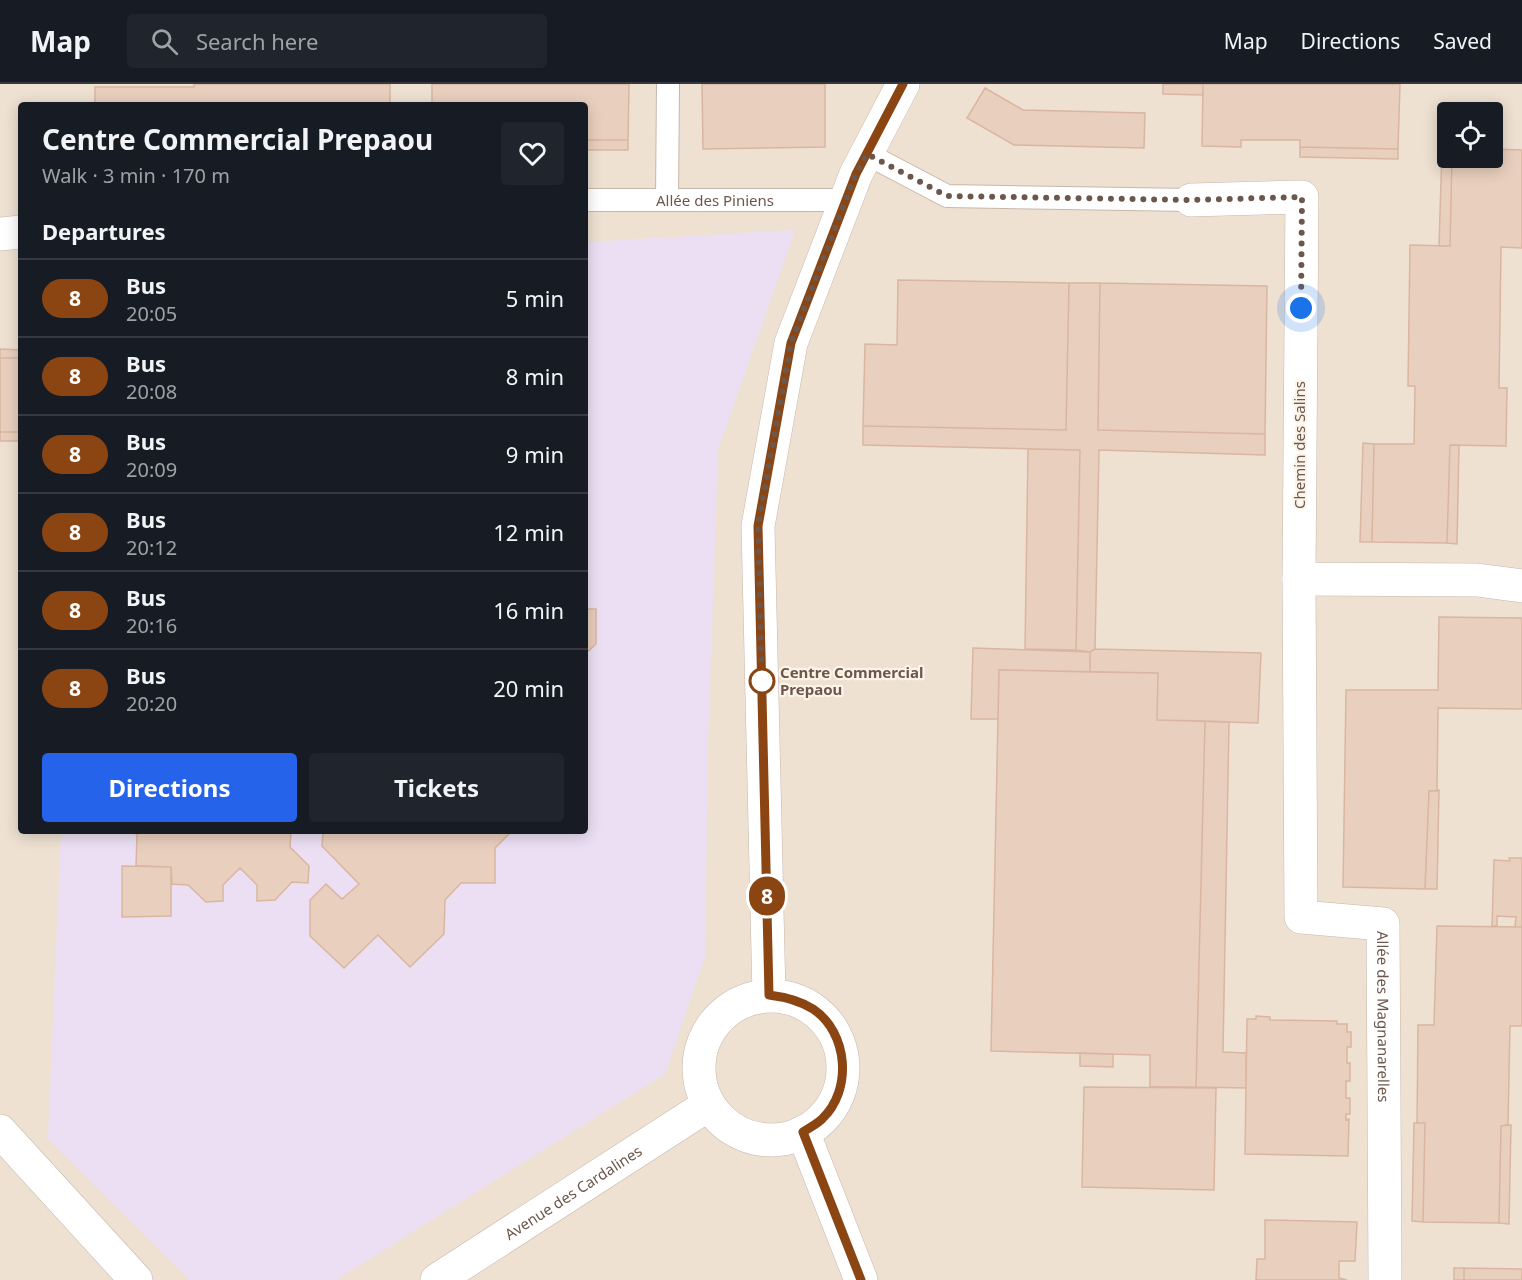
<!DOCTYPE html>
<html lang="en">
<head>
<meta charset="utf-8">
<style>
	body { margin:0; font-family:"Noto Sans",sans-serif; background:#20242c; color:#f1f3f6; height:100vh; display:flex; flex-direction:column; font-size:22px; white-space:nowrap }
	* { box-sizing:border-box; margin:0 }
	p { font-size:20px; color:#9ea1a6 }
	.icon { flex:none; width:33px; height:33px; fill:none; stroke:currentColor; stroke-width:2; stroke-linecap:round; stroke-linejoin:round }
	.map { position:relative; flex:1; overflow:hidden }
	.sheet { position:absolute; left:18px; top:18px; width:570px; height:732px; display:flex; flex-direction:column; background:#171b24; border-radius:6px; box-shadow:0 3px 15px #0003 }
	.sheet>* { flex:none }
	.badge { padding:0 12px; border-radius:20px; font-size:21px; line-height:39px }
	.tools { position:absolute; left:1437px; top:18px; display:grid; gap:12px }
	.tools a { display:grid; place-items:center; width:66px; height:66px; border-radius:6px; background:#171b24; box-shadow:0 3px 15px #0003; font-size:30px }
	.you { position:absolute; width:30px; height:30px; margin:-15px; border:4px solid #fff; border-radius:50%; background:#1a73e8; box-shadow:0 0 0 9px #1a73e833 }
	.map>.badge { position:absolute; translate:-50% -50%; box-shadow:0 0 0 3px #fff }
	h2 { padding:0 24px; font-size:22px; line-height:54px }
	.round { display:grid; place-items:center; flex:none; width:63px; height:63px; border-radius:6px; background:#20242c }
	.summary { display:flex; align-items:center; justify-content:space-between; height:102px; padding:0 24px }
	h1 { font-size:28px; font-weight:700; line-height:45px }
	.primary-button { display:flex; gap:12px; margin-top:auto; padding:12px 24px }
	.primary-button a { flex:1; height:69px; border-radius:6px; background:#2563eb; color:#fff; font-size:24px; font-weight:700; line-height:69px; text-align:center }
	.primary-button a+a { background:#20242c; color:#f1f3f6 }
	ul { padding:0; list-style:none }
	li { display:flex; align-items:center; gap:18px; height:78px; padding:0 24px; border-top:2px solid #363941 }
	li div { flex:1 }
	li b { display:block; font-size:22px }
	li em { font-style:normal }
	li .badge { min-width:66px; font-weight:700; text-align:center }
	header { display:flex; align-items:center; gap:36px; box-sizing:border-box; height:84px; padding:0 30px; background:#171b24; border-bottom:2px solid #363941 }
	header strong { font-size:28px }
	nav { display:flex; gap:33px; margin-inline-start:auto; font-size:21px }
	.search { width:420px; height:54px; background:#20242c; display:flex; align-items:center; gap:15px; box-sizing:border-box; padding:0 21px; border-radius:6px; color:#9ea1a6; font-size:22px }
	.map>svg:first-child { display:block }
</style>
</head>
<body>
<header>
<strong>Map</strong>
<div class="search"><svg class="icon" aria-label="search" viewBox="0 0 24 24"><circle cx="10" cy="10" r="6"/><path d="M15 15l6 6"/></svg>Search here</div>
<nav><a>Map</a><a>Directions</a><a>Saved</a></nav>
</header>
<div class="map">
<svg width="1522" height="1196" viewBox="0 0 1522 1196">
	<rect width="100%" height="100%" fill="#f8efe2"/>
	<path fill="#eee1d2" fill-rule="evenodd" d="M0 0H1522V1196H0ZM21 21H585V747H21ZM1448 28H1492V74H1448Z"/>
	<path fill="#ecdff4" d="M795 146 718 366 708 660 705 873 665 990 336 1196H190L48 1055 61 747H585V158Z"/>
	<path fill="#e9cfbe" stroke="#d9b6a1" stroke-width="1.5" d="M194 0H390V21H95V3H194Z
		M432 0H629L628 56H585V21H432Z
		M702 0H825V63L703 65Z
		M1163 0H1203V11L1163 10Z
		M1203 0H1400L1398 65 1300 63V56H1241V63L1202 62Z
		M985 4 1023 26 1145 29 1144 64 1014 61 967 34Z
		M585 56H628V66H585Z
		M1300 63 1398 65V75L1300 73Z
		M1448 64V74H1452L1450 162H1439L1442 65Z
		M1492 65 1522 66V164L1501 163 1499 304H1507L1506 362 1450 361 1447 459 1372 458 1374 360H1414L1415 302H1408L1410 161 1450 162 1452 74H1492Z
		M898 196 1069 199 1066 346 863 342 865 260 897 261Z
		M1069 199H1100L1098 346 1265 350V371L1099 366 1095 565 1090 568 1076 566 1080 366 863 361V342L1066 346Z
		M1100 199 1267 202 1265 350 1098 346Z
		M0 265 21 266V274H0Z
		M0 274H21V348H0Z
		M0 348H21V357H0Z
		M1363 359 1374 360 1372 458H1360Z
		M1450 361H1459L1457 460 1447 459Z
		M1028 365 1080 366 1076 566 1025 565Z
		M585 525H596V560L585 570Z
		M1439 533 1522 534V625L1438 624 1437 707H1429L1425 805 1343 803 1346 606H1438Z
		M973 564 1090 568V588L999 586 998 635H971Z
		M1095 565 1261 569 1258 639 1157 636 1158 589 1090 588V568Z
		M999 586 1158 589 1157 636 1205 637 1196 1003H1150V971L991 967Z
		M1205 637 1229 638 1223 968 1246 969V1004L1196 1003Z
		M1439 706 1437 805H1425L1429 707Z
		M121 747H291L290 763 309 782 308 799 292 798 275 816 257 817V801L240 784 223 801V817L206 818 188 801 172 800 171 783 136 782 137 750Z
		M323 747H512L495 764V799H461L445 816 444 850 410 883 378 851 344 884 310 852V816L326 800 342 815 359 800 322 762Z
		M1509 774H1522V843H1515L1516 833 1497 832V842H1492L1494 776 1510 777Z
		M122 782 171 783V832L122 833Z
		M1437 842 1522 843V942H1510L1508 1041 1501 1042 1499 1139 1423 1138 1425 1039H1417L1418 941H1434Z
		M1256 932 1270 933V936L1337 937V940H1347V948H1351V963H1347V979H1350V997H1346V1014H1350V1030H1346V1036L1349 1035 1348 1072 1245 1070 1247 935H1256Z
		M1080 969 1113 970V983L1080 982Z
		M1084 1003 1216 1004 1214 1106 1082 1103Z
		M1414 1039H1425L1423 1138 1412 1137Z
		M1511 1041 1509 1140 1499 1139 1501 1042Z
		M1265 1136 1357 1138 1355 1177H1339V1194L1347 1196H1256L1257 1175H1265Z
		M1454 1184H1464V1196H1454Z
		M1464 1184 1522 1185V1196H1464Z"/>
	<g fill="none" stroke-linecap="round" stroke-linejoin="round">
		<defs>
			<g id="lane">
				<path d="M867 70 947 112 1191 116"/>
				<path id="s1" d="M585 116H847"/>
				<path d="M667 116 668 0"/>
			</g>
			<g id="street">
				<path d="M1191 116 1302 113 1299 495 1477 496 1522 502"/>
				<path d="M0 150 21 148"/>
				<path id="s2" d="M1299 495 1301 833 1383 840 1385 1196"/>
				<path d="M769 911 758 442 791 259 856 90 903 0"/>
				<circle cx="771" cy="984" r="72"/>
				<path d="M0 1047 136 1196"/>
				<path d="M803 1048 861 1196"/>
				<path id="s3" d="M437 1196 708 1021"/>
			</g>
		</defs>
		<use href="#lane" stroke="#c7b7ab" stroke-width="24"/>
		<use href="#street" stroke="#c7b7ab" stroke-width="34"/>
		<use href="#lane" stroke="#fff" stroke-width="22"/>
		<use href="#street" stroke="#fff" stroke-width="33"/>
	</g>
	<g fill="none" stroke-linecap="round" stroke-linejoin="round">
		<defs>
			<path id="line" d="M861 1196 803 1048C809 1044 817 1040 822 1035 853 1006 848 948 813 925 799 916 785 913 769 911L758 442 791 259 856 90 903 0"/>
		</defs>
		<use href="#line" stroke="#fff" stroke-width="14"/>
		<use href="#line" stroke="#8b4513" stroke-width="9"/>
		<path stroke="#6c574c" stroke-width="6" stroke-dasharray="0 10.8" d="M762 597 758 442 791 259 856 90 867 70 947 112 1191 116 1302 113 1301 224"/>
	</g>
	<circle fill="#fff" stroke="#8b4513" stroke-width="3" cx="762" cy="597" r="12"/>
	<g text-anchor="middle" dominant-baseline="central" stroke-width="4.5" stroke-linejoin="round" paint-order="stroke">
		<g font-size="15" fill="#6c574c" stroke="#fcf4e8">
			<text stroke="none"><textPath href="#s1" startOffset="130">Allée des Piniens</textPath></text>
			<text transform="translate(1299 361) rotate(-90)">Chemin des Salins</text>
			<text stroke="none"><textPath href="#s2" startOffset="513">Allée des Magnanarelles</textPath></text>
			<text stroke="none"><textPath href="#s3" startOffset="162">Avenue des Cardalines</textPath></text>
		</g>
		<g font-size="15" font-weight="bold" fill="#6c574c" stroke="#fcf4e8" text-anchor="start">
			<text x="780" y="588">Centre Commercial<tspan x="780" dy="17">Prepaou</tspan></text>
		</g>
	</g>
</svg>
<div class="tools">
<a><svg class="icon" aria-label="locate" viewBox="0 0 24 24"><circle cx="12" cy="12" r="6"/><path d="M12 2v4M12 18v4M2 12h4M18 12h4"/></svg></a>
</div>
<div class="you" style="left:1301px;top:224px"></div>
<b class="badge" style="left:767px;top:812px;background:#8b4513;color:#fff">8</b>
<section class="sheet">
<div class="summary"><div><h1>Centre Commercial Prepaou</h1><p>Walk · 3 min · 170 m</p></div><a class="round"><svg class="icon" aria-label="heart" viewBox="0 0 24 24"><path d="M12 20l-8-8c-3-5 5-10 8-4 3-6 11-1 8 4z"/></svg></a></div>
<h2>Departures</h2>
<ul>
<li><span class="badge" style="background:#8b4513;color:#fff">8</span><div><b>Bus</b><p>20:05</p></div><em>5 min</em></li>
<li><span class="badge" style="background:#8b4513;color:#fff">8</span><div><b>Bus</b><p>20:08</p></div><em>8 min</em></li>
<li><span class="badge" style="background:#8b4513;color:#fff">8</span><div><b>Bus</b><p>20:09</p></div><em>9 min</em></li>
<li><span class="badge" style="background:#8b4513;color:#fff">8</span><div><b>Bus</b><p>20:12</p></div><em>12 min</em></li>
<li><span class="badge" style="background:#8b4513;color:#fff">8</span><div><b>Bus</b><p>20:16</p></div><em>16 min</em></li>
<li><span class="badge" style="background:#8b4513;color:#fff">8</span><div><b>Bus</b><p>20:20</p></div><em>20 min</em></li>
</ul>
<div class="primary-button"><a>Directions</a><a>Tickets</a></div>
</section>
</div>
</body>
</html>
